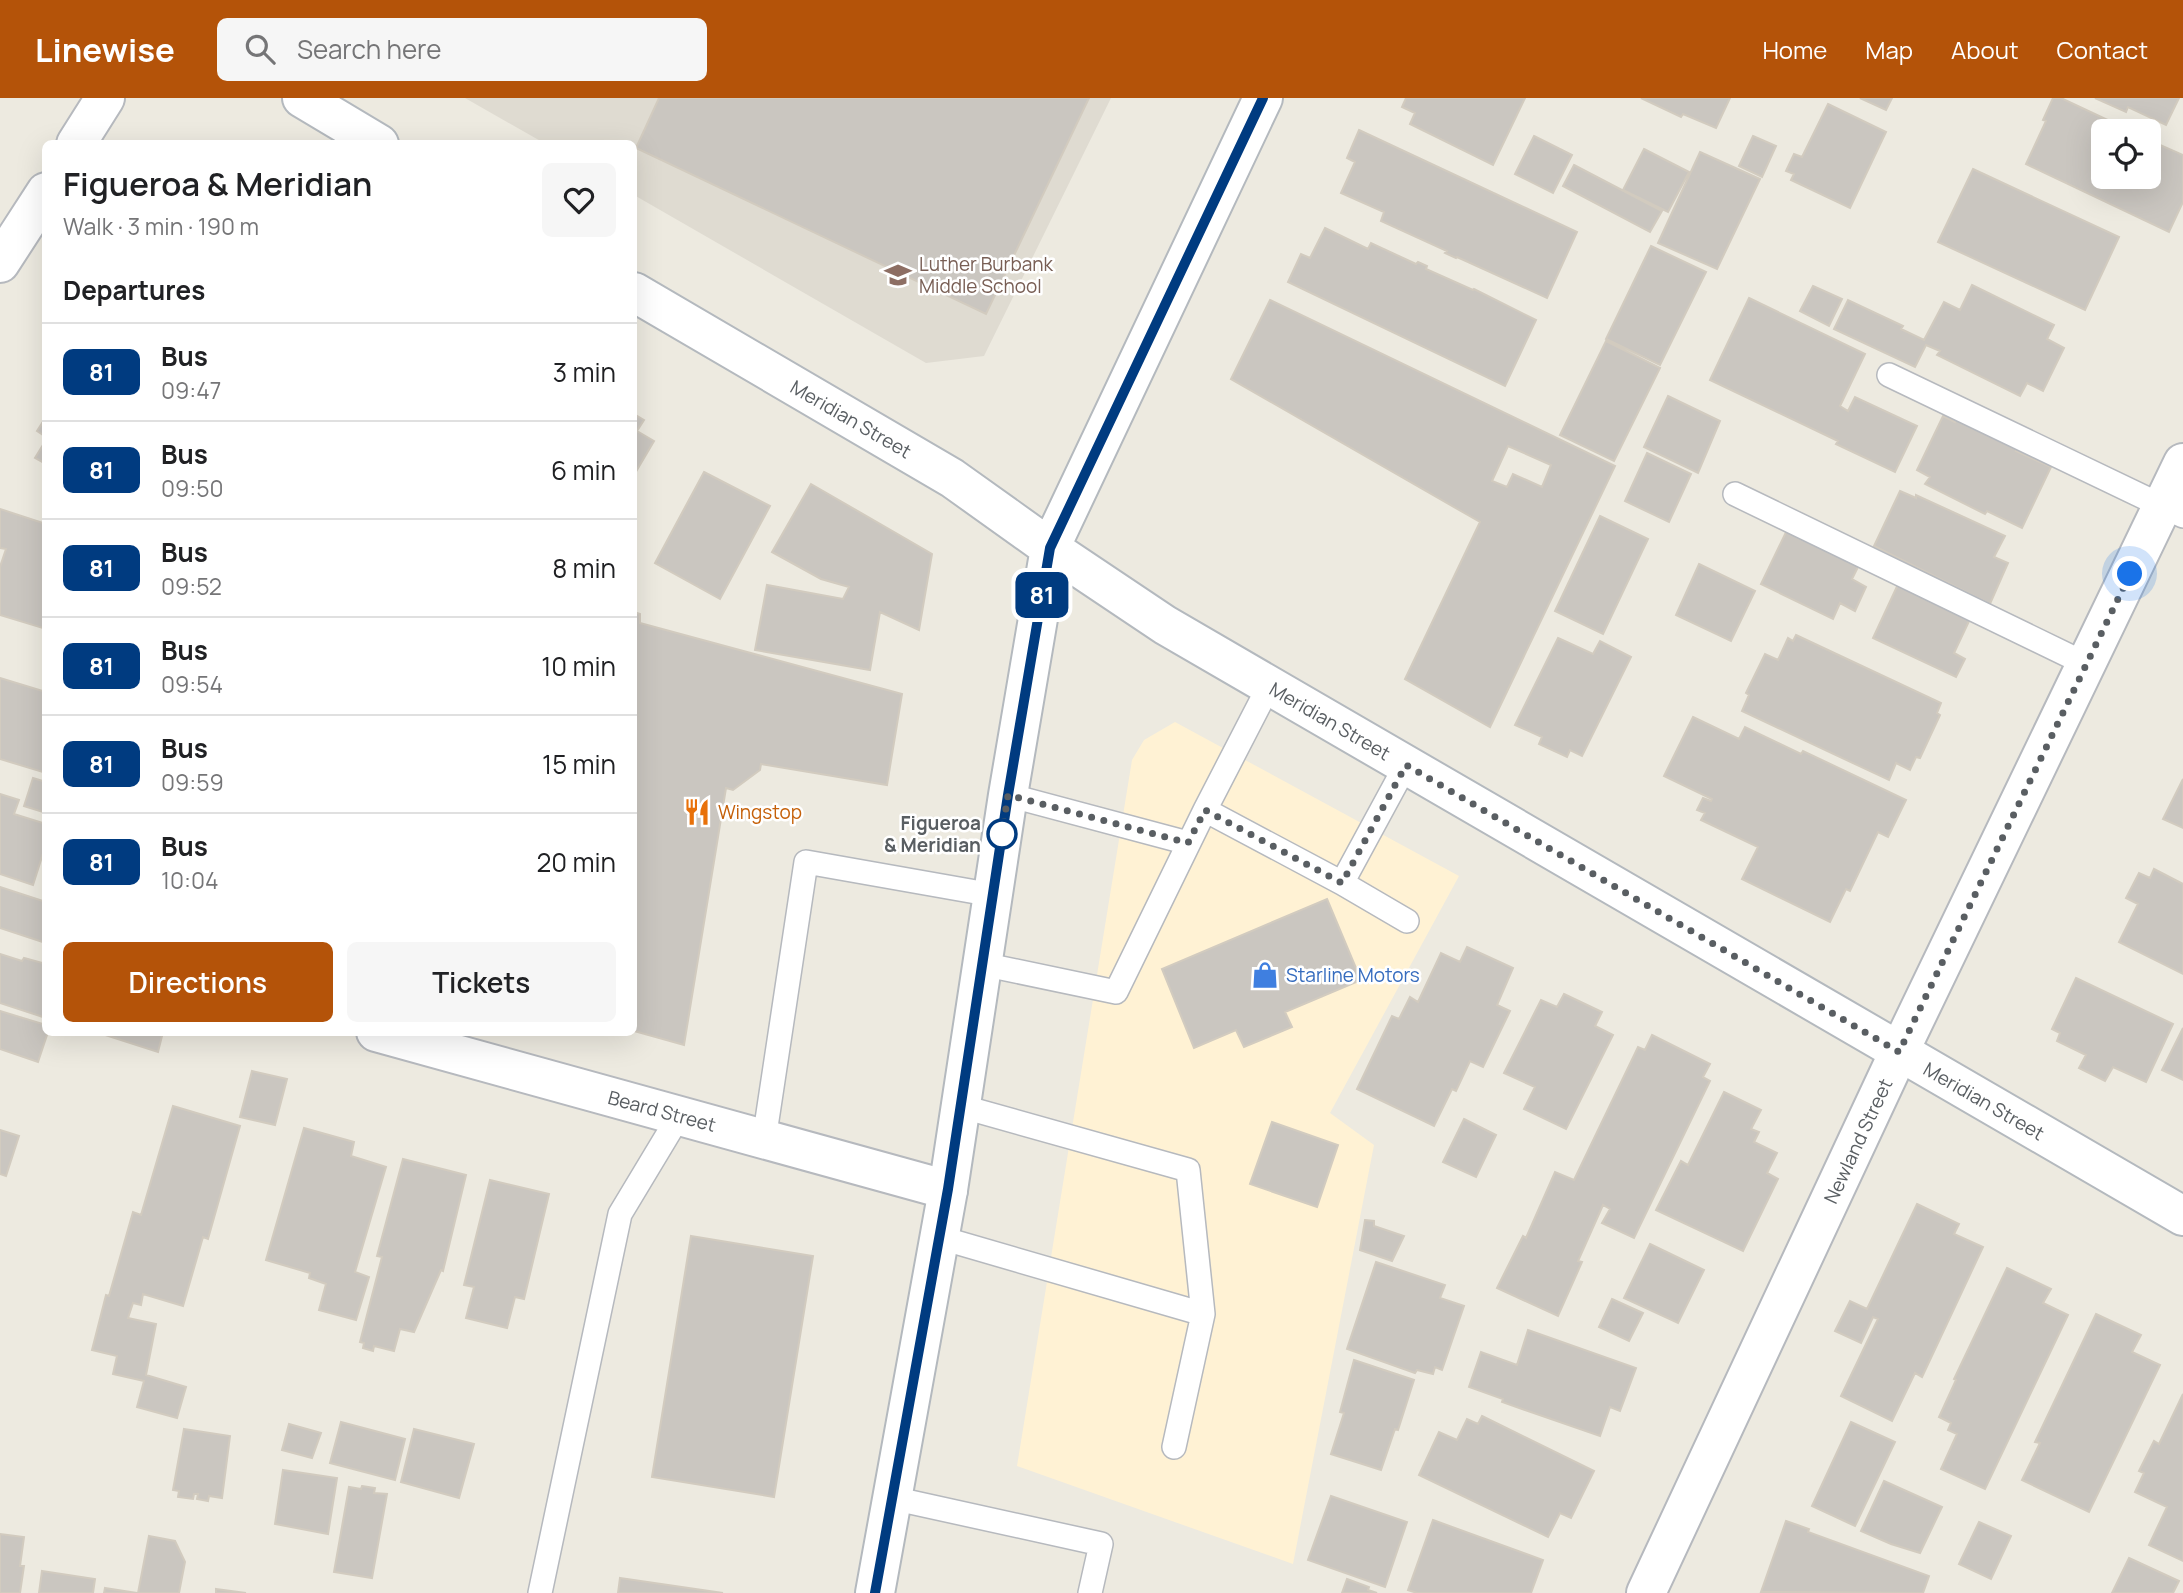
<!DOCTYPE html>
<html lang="en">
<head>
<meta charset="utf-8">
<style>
	body { margin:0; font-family:Manrope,sans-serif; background:#f6f6f6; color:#202124; height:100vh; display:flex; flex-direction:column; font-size:26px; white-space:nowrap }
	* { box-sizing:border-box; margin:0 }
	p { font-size:23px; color:#757577 }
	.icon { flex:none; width:38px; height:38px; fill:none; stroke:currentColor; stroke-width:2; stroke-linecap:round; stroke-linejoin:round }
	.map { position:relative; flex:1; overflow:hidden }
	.drawer { position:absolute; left:42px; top:42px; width:595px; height:896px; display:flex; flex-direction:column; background:#fff; border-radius:10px; box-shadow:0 7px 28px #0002 }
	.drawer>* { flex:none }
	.badge { padding:0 14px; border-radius:10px; font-size:24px; line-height:46px }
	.controls { position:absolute; left:2091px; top:21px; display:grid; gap:14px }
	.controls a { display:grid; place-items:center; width:70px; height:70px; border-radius:10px; background:#fff; box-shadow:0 7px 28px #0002; font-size:35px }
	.you { position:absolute; width:35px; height:35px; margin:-18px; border:5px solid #fff; border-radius:50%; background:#1a73e8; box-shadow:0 0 0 10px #1a73e833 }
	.map>.badge { position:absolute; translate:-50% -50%; box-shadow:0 0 0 4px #fff }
	h2 { padding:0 21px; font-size:26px; line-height:63px }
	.round { display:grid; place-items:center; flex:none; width:74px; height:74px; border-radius:10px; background:#f6f6f6 }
	.overview { display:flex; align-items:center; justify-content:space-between; height:119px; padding:0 21px }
	h1 { font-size:33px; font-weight:600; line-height:52px }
	.button { display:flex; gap:14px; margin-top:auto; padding:14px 21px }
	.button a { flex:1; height:80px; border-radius:10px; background:#b45309; color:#fff; font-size:28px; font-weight:600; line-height:80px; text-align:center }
	.button a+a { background:#f6f6f6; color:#202124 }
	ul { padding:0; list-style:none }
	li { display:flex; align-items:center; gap:21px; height:98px; padding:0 21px; border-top:2px solid #e0e0e0 }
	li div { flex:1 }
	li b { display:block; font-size:26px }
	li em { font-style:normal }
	li .badge { min-width:77px; font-weight:700; text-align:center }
	header { display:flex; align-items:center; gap:42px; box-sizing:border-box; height:98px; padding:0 35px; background:#b45309; color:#fff }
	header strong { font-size:33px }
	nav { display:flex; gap:38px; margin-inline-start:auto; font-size:24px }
	.search { width:490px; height:63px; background:#f6f6f6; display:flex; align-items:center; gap:18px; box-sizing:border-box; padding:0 24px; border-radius:10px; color:#757577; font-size:26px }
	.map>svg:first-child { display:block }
</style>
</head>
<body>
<header>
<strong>Linewise</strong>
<div class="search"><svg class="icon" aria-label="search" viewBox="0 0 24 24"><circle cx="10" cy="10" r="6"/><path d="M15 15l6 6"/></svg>Search here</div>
<nav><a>Home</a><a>Map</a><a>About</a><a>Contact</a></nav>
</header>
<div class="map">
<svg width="2183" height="1495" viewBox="0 0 2183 1495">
	<rect width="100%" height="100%" fill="#edeae0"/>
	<path fill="#fff2d4" d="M1175 624 1459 778 1330 1015 1374 1047 1293 1466 1017 1368 1132 662 1144 642Z"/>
	<path fill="#dfdbd1" d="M465 0H1111L984 258 926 265 634 97V46L544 45Z"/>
	<path fill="#cac6c0" stroke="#d2cbbf" stroke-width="2" fill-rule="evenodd" d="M659 0H1089L986 216 636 50Z
		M1406 0H1525L1493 67 1410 26 1415 15 1402 9Z
		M1641 0H1730L1716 30 1683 16 1681 19Z
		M1860 0H1892L1886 12Z
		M2053 0H2061L2131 33H2104V79H2149V42L2183 57V104L2169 134 2026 66 2046 23 2043 22Z
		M2095 0H2179L2166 27 2128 9 2126 14Z
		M1828 6 1886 34 1850 110 1791 82 1794 76 1786 73 1794 56 1802 59Z
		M1359 32 1577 134 1547 200 1457 159 1456 160 1445 155 1447 153 1381 123 1384 114 1341 95 1355 64 1347 60Z
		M1534 38 1572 57 1553 95 1515 76Z
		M1753 38 1776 48 1762 79 1739 68Z
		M1644 51 1689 74 1668 114 1623 92Z
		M1700 54 1760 81 1717 171 1658 145Z
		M1574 67 1662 113 1650 134 1563 88Z
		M1973 71 2119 139 2085 212 1938 144Z
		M1325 130 1368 151 1371 145 1416 166 1418 164 1427 168 1426 171 1473 192 1474 191 1536 222 1505 288 1288 184 1301 156 1310 160Z
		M1651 148 1706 174 1660 267 1606 241Z
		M1972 187 2054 227 2047 241 2064 250 2043 293 2027 285 2020 298 1937 257 1940 253 1926 247 1915 269 1834 231 1848 202 1903 228 1901 231 1924 242 1944 204 1960 212Z
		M1813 188 1842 201 1829 228 1800 213Z
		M1749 200 1865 256 1840 308 1848 313 1855 299 1917 328 1895 374 1836 346 1838 343 1710 282Z
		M1270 202 1615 368 1490 629 1405 581 1480 424 1231 281ZM1508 348 1551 367 1542 389 1513 376 1507 389 1492 383Z
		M1606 243 1660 270 1614 363 1560 337Z
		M1668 298 1720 323 1698 375 1644 349Z
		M634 316 644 322 637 333 654 343 634 377Z
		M1943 318 1955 324 1957 319 2018 349 2016 353 2051 369 2022 430 1987 413 1985 416 1925 386 1930 379 1917 372Z
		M46 319V339L37 333Z
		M46 342V366L35 360Z
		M1647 355 1691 376 1669 424 1625 403Z
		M704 374 770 408 720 501 655 465Z
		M811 386 932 456 919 532 880 514 870 572 755 552 767 487 843 501 849 489 821 481 772 454Z
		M1900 393 1916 400V397L2005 438 1994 459 2008 465 1990 506 1874 448Z
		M0 411 46 426V531L0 517V469L6 451 0 450Z
		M1600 418 1648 441 1603 536 1555 513Z
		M1787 432 1859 467 1852 481 1866 489 1855 513 1840 505 1833 521 1761 486Z
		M1699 466 1755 493 1731 543 1676 517Z
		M1899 484 1971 519 1954 555 1965 561 1956 579 1873 540Z
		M634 514 640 516V525L902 596 887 687 761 666 760 672 733 692 726 690 684 947 634 933Z
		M1796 537 1941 605 1937 615 1940 617 1920 660 1916 659 1910 672 1896 665 1889 682 1742 613 1749 597 1746 595 1765 556 1778 562 1788 540 1793 543Z
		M1558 540 1593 556 1600 543 1631 559 1582 658 1570 652 1567 659 1539 646 1542 639 1515 627Z
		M0 580 46 594V675L0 661Z
		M1693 619 1739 641 1745 629 1801 656 1803 653 1906 702 1888 739 1878 734 1850 793 1846 791 1830 824 1742 781 1758 749 1701 722 1705 715 1697 712 1703 700 1711 703 1712 701 1664 678Z
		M33 680 46 684V715L24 708Z
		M2183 681V730L2163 721Z
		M0 696 19 702 14 716 46 726V746L33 787 0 776Z
		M2154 771 2183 786V876L2119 844 2138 806 2126 800 2139 775 2150 780Z
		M0 789 46 804V845L0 830Z
		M1327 801 1361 882 1285 914 1292 929 1244 949 1236 932 1194 950 1162 871Z
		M1467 849 1513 870 1497 907 1510 913 1483 969 1470 963 1456 993 1452 991 1434 1028 1357 991 1392 918 1399 921 1410 899 1418 904 1441 855 1460 864Z
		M0 856 22 863 24 860 46 866V920L0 905Z
		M2076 880 2173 926 2146 984 2113 969 2105 983 2079 970 2086 957 2057 943 2060 935 2052 931Z
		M1564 896 1602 914 1595 928 1613 937 1566 1031 1524 1011 1535 989 1504 975 1541 902 1557 909Z
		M0 913 46 927V934H48L38 964 0 951Z
		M2183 930V982L2162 972Z
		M96 934H163L158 954Z
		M1652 937 1710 966 1703 979 1710 983 1634 1140 1602 1125 1610 1111 1603 1107 1578 1163 1582 1164 1558 1218 1497 1190 1523 1138 1526 1140 1555 1074 1574 1082 1638 949 1645 952Z
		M252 973 287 981 275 1027 240 1019Z
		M1724 994 1761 1012 1751 1031 1759 1034 1754 1044 1777 1055 1767 1075 1778 1081 1743 1153 1656 1112 1681 1063 1688 1067Z
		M173 1008 240 1028 208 1141 203 1139 183 1208 143 1196 141 1207 133 1205 128 1220 156 1226 146 1277 186 1289 177 1320 137 1309 144 1283 113 1276 117 1258 92 1252 106 1197 109 1198 133 1114 141 1117Z
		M1464 1021 1496 1037 1476 1079 1443 1064Z
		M1272 1024 1338 1047 1317 1109 1250 1086Z
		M304 1030 354 1044 351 1058 386 1069 355 1174 369 1179 356 1222 319 1212 326 1186 309 1180 310 1175 266 1162Z
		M0 1032 19 1038 6 1078 0 1076Z
		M403 1061 466 1077 443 1173 441 1172 414 1234 400 1231 394 1253 374 1248 373 1253 363 1250 364 1245 360 1244 382 1159 377 1158Z
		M490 1082 549 1096 524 1201 515 1199 507 1230 466 1220 474 1189 464 1187Z
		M1917 1106 1959 1126 1954 1136 1983 1149 1922 1279 1915 1275 1892 1323 1841 1298 1878 1221 1873 1219 1861 1245 1835 1233 1850 1203 1867 1211Z
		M1365 1122 1374 1123V1128L1404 1138 1392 1163 1360 1152Z
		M691 1138 813 1158 774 1399 652 1379Z
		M1650 1146 1704 1172 1678 1225 1624 1200Z
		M1376 1164 1445 1187 1440 1200 1464 1208 1442 1272 1435 1269 1433 1276 1417 1272 1415 1275 1347 1251Z
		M2007 1170 2051 1191 2043 1205 2068 1217 1985 1391 1941 1371 1957 1336 1948 1332 1951 1325 1939 1319 1956 1282 1954 1281Z
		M1612 1201 1643 1215 1629 1243 1599 1229Z
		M2096 1216 2141 1237 2132 1254 2160 1267 2089 1414 2022 1382 2040 1345 2035 1344Z
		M1528 1232 1636 1270 1620 1313 1610 1309 1600 1338 1502 1304 1503 1301 1469 1289 1481 1254 1517 1267Z
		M1354 1262 1414 1282 1398 1332 1395 1331 1381 1372 1331 1356 1344 1315 1340 1314Z
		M2183 1296V1463L2149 1447 2167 1409 2135 1394 2144 1375 2139 1373 2154 1343 2159 1346Z
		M1482 1318 1594 1373 1571 1420 1560 1415 1548 1439 1419 1377 1439 1334 1457 1342 1467 1321 1478 1326Z
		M341 1324 405 1341 395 1382 330 1365Z
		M1851 1324 1895 1344 1855 1428 1812 1408Z
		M289 1326 321 1335 312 1360 282 1352Z
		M184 1331 230 1338 222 1400 209 1398 208 1403 197 1401 198 1396H194L193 1401 178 1399 179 1393 173 1392Z
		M414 1331 474 1346 459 1400 401 1384Z
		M283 1372 337 1380 328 1436 275 1426Z
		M1884 1383 1942 1409 1920 1455 1891 1446 1861 1433Z
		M362 1388 375 1390 374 1395 387 1396 372 1480 334 1474 349 1389 361 1391Z
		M1331 1398 1407 1424 1385 1489 1308 1462Z
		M1433 1422 1543 1462 1531 1495H1417L1408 1492Z
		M1786 1423 1809 1431 1808 1434 1929 1478 1923 1495 1761 1494Z
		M1979 1424 2011 1438 1991 1481 1959 1466Z
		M0 1436 24 1439 20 1468H24L20 1495H0Z
		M149 1438 175 1443 185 1464 179 1495H138Z
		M2129 1460 2179 1483 2173 1495H2112Z
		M42 1473 95 1481 93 1495H39Z
		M620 1480 723 1495H618Z
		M1347 1481 1369 1489 1368 1492 1377 1495H1342Z
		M105 1490 137 1495H104Z
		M216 1491 246 1495H216Z"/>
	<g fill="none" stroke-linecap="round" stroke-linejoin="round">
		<defs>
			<path id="lane" d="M1889 277 2183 418
				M1735 396 2086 566
				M1269 588 1205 712 1342 785 1407 823
				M1008 697 1188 745
				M1342 785 1406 667
				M982 866 1116 894 1205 712
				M960 1008 1188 1072 1203 1216
				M764 1042 806 764 993 797
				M938 1139 1203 1216 1174 1349
				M892 1400 1101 1446 1090 1495
				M540 1495 620 1116 679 1018"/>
			<path id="street" d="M76 46 105 0
				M0 165 46 94
				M376 934 948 1092
				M1646 1495 1899 954 2183 365"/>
			<path id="secondary" d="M302 0 379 46
				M634 194 952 380 1050 450 1165 527 2183 1118
				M875 1495 948 1092 1008 697 1050 450 1263 0"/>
		</defs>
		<use href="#lane" stroke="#b6b9be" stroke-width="26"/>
		<use href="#street" stroke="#b6b9be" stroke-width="42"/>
		<use href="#secondary" stroke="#b4b9be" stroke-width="42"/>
		<use href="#lane" stroke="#fff" stroke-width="23"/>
		<use href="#street" stroke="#fff" stroke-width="38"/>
		<use href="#secondary" stroke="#fff" stroke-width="38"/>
	</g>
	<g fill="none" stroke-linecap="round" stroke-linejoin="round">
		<defs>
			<path id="line" d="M875 1495 948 1091 1008 697 1050 450 1263 0"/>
		</defs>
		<use href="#line" stroke="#fff" stroke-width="16"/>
		<use href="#line" stroke="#003b80" stroke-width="10"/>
		<path stroke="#595e62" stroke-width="7" stroke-dasharray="0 12.6" d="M1002 736 1008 697 1188 745 1205 712 1342 785 1406 667 1899 954 2130 476"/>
	</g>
	<defs>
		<symbol id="school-bare" viewBox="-9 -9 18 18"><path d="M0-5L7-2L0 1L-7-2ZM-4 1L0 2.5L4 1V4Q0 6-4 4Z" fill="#8d6e63" stroke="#fff" stroke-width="2.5" paint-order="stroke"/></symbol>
		<symbol id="restaurant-bare" viewBox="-9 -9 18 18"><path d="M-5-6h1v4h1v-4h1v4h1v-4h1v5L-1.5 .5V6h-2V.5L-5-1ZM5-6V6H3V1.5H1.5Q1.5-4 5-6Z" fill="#e8710a" stroke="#fff" stroke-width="2.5" paint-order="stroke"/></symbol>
		<symbol id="shop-bare" viewBox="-9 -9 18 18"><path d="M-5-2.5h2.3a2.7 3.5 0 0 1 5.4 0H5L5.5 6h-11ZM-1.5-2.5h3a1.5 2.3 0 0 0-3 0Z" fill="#3f7fe0" stroke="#fff" stroke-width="2.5" paint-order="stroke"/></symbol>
	</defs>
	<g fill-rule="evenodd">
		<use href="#school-bare" x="879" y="158" width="38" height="38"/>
		<use href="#restaurant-bare" x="678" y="695" width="38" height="38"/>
		<use href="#shop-bare" x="1246" y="858" width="38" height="38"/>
	</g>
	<circle fill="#fff" stroke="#003b80" stroke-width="3.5" cx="1002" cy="736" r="14"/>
	<g text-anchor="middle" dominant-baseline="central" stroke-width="5" stroke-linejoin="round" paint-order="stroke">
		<g font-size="19" fill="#785e54" stroke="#fff" text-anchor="start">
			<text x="919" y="166">Luther Burbank<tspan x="919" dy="22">Middle School</tspan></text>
		</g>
		<g font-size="19" fill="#595e62" stroke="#fff">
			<text transform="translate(851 321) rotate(30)">Meridian Street</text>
			<text transform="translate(1330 623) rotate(30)">Meridian Street</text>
			<text transform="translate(1984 1003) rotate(30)">Meridian Street</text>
			<text transform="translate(662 1013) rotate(15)">Beard Street</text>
			<text transform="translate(1858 1043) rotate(-65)">Newland Street</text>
		</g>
		<g font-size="19" fill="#c56008" stroke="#fff" text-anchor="start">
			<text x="718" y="714">Wingstop</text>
		</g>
		<g font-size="19" font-weight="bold" fill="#595e62" stroke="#fff" text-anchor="end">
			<text x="981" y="725">Figueroa<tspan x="981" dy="22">&amp; Meridian</tspan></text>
		</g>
		<g font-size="19" fill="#366cbe" stroke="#fff" text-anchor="start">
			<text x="1286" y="877">Starline Motors</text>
		</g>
	</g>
</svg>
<div class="controls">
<a><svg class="icon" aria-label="locate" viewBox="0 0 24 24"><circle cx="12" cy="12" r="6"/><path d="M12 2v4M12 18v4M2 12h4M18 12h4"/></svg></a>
</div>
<div class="you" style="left:2130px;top:476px"></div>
<b class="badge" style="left:1042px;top:497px;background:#003b80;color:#fff">81</b>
<section class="drawer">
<div class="overview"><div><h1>Figueroa &amp; Meridian</h1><p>Walk · 3 min · 190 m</p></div><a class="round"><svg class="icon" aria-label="heart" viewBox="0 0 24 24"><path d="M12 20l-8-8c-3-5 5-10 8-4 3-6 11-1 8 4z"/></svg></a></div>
<h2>Departures</h2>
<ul>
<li><span class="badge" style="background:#003b80;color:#fff">81</span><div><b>Bus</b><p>09:47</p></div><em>3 min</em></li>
<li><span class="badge" style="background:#003b80;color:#fff">81</span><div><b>Bus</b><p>09:50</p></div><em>6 min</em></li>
<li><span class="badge" style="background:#003b80;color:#fff">81</span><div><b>Bus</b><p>09:52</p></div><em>8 min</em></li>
<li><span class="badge" style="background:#003b80;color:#fff">81</span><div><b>Bus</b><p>09:54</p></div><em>10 min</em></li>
<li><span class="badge" style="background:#003b80;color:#fff">81</span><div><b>Bus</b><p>09:59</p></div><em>15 min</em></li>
<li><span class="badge" style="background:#003b80;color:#fff">81</span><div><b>Bus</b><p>10:04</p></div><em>20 min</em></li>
</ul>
<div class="button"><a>Directions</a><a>Tickets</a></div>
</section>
</div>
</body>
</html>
